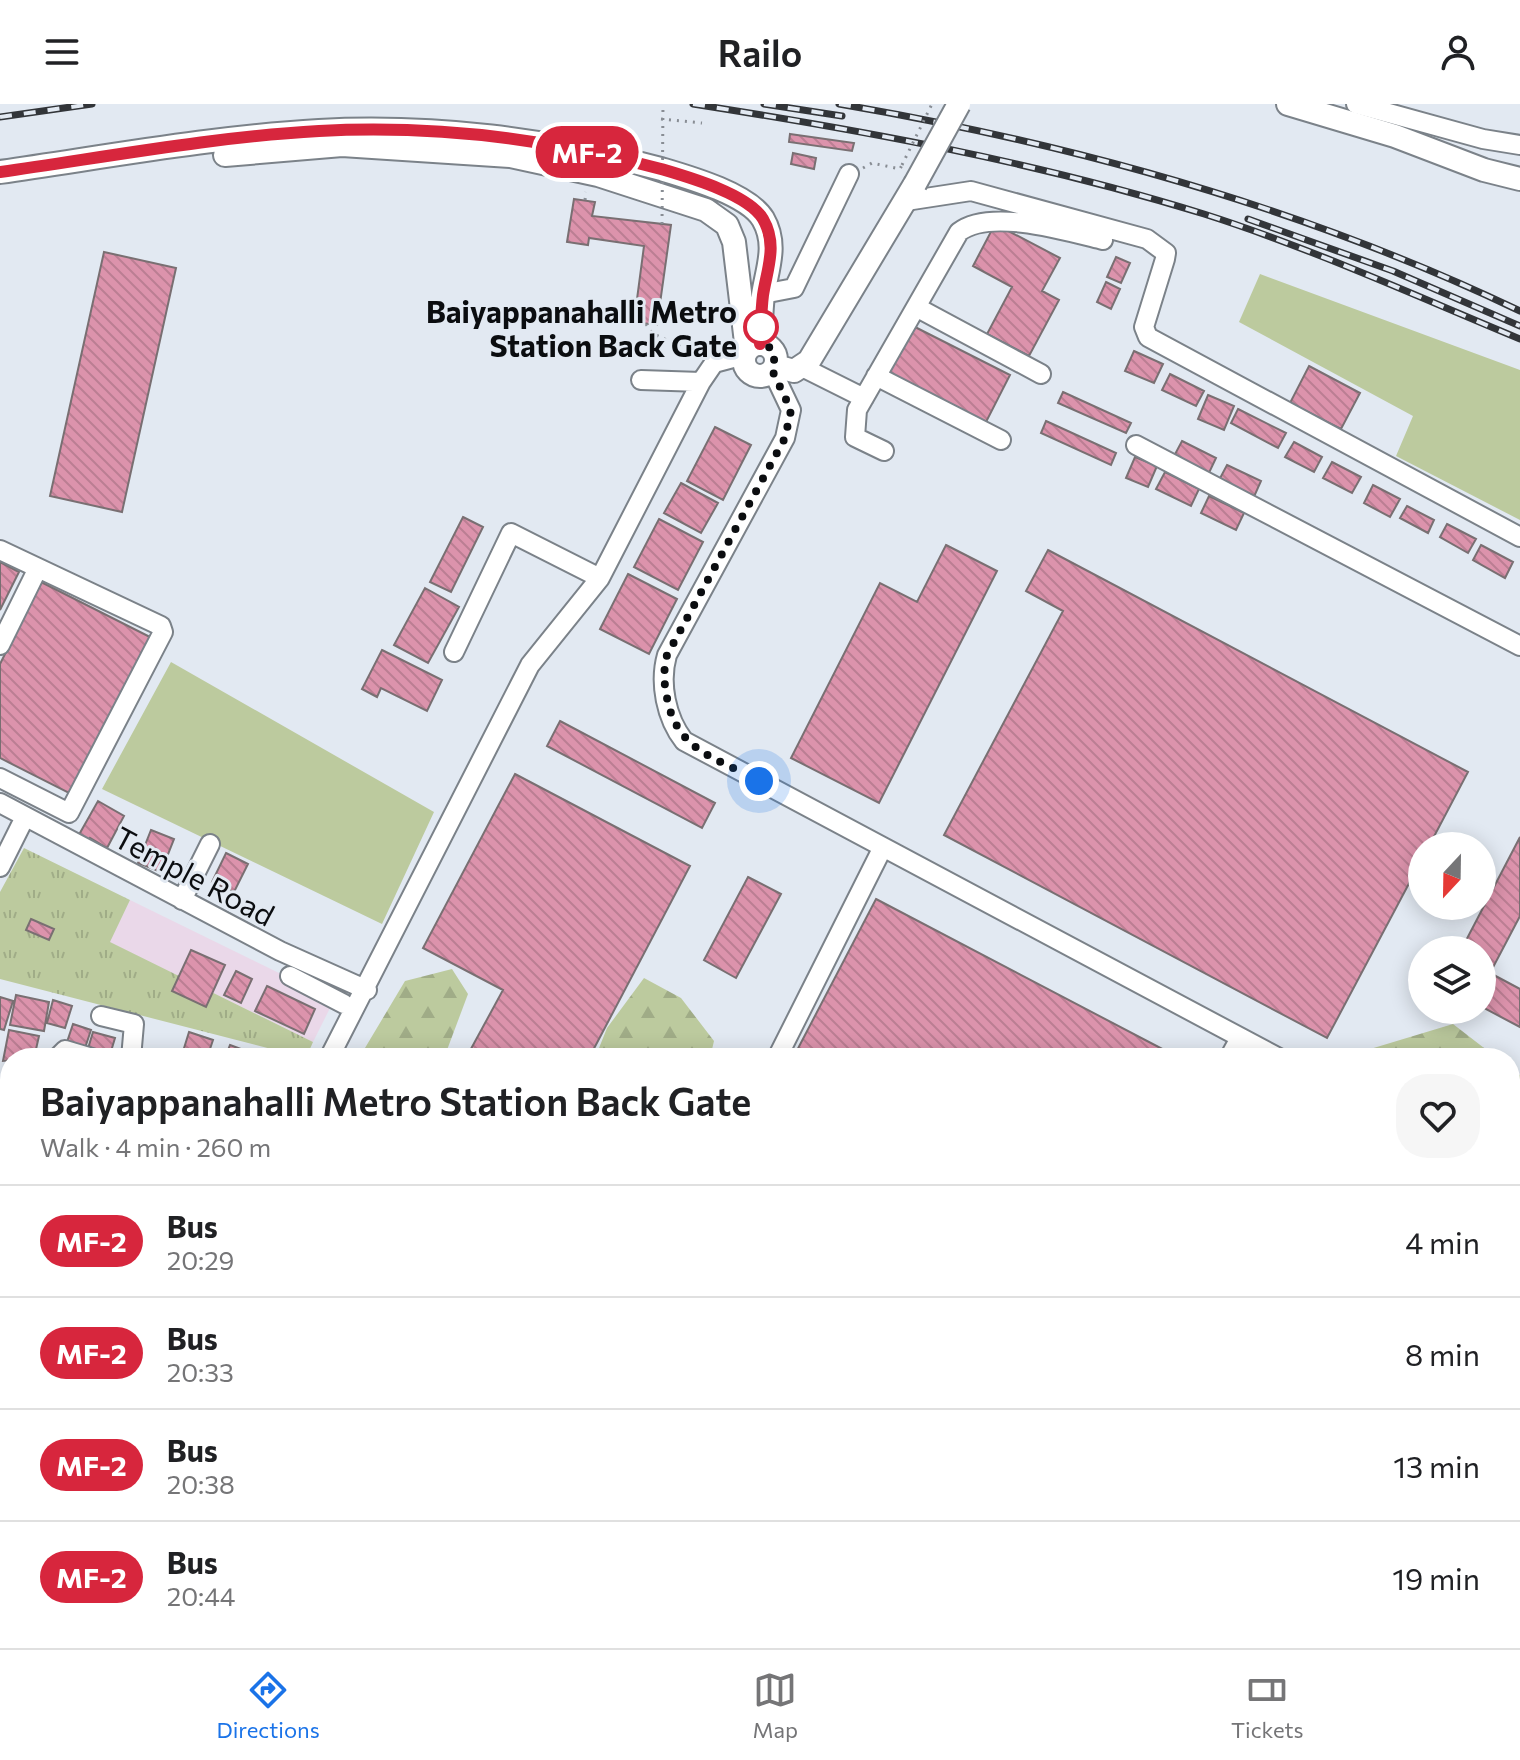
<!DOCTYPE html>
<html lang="en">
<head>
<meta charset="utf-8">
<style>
	body { margin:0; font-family:Commissioner,sans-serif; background:#f6f6f6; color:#202124; height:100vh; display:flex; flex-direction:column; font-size:30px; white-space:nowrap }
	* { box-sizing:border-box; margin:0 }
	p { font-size:26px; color:#757577 }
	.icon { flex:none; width:44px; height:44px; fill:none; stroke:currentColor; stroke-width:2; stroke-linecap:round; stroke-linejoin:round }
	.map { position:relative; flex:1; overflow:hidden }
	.panel { position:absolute; left:0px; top:944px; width:1520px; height:600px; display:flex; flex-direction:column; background:#fff; border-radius:32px 32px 0 0; box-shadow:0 4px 20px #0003 }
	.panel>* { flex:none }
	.badge { padding:0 16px; border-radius:26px; font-size:28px; line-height:52px }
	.needle { width:52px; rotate:202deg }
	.buttons { position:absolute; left:1408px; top:728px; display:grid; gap:16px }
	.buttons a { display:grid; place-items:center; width:88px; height:88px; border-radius:50%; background:#fff; box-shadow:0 4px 20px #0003; font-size:40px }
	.you { position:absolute; width:40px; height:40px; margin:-20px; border:6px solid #fff; border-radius:50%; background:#1a73e8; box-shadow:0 0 0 12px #1a73e833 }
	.map>.badge { position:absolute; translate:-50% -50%; box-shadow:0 0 0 4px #fff }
	.round { display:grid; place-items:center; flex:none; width:84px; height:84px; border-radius:32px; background:#f6f6f6 }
	.headline { display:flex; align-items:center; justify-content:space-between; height:136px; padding:0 40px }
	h1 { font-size:38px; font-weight:600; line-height:60px }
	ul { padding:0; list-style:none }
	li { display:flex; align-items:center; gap:24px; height:112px; padding:0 40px; border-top:2px solid #e0e0e0 }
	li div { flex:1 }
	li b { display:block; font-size:30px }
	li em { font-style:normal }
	li .badge { min-width:88px; font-weight:700; text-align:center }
	header { display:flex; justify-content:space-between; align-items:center; height:104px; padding:0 40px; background:#fff; font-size:36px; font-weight:600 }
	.dock { display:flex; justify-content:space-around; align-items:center; height:112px; border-top:2px solid #e0e0e0; background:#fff; font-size:22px; color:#757577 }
	.dock a { display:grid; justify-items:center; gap:4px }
	.dock .selected { color:#1a73e8 }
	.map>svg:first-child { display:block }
</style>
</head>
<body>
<header><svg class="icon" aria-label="menu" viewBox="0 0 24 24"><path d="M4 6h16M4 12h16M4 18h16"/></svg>Railo<svg class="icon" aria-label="person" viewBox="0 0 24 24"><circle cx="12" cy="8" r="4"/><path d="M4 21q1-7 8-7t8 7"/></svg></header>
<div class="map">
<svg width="1520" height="1544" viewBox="0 0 1520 1544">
	<defs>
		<pattern id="forest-firs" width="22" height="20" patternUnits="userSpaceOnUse" patternTransform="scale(2)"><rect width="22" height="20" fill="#bcca9e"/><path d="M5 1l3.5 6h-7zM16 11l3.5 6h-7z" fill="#a0ac87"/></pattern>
		<pattern id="park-tufts" width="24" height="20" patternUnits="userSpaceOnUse" patternTransform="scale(2)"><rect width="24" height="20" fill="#bcca9e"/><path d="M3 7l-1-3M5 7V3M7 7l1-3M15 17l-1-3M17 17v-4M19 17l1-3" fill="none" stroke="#a0ac87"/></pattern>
		<pattern id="building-back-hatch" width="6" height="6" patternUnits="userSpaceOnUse" patternTransform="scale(2)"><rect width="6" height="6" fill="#dc93ac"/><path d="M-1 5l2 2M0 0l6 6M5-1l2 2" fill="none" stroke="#bb7e93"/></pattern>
	</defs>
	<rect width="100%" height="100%" fill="#e2e9f2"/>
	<path fill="#ead8e9" d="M130 796 334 896 313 938 109 838Z"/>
	<path fill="#bcca9e" d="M1260 170 1520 266V416L1396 352 1413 312 1239 218Z
		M171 558 434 708 382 820 102 685Z"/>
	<path fill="url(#forest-firs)" d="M452 865 468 890 447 946 449 954H359L405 877Z
		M644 874 681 894 714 937 710 954H595L607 924Z
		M1453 920 1497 954H1352L1357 949Z
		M1510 964 1520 971V1544H157L160 1534H1510Z"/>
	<path fill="url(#park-tufts)" d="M24 744 130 796 110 838 313 938 306 954 0 875V788Z"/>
	<path fill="url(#building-back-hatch)" stroke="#796f72" stroke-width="2" d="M790 30 854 39 852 47 789 38Z
		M793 49 816 54 814 65 791 60Z
		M574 95 595 98 592 112 671 121 657 221 634 218 644 142 589 134 588 141 567 138Z
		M995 120 1060 154 1042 187 1059 196 1029 252 987 230 1012 183 973 162Z
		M104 148 176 164 122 408 50 392Z
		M1116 153 1130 159 1121 179 1107 173Z
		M1106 178 1120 185 1111 205 1097 198Z
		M913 222 1010 271 985 320 888 271Z
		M1134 247 1163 260 1154 279 1125 267Z
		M1309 262 1360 289 1341 325 1290 299Z
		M1170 270 1204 287 1196 302 1162 286Z
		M1063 288 1131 319 1126 329 1058 299Z
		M1208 291 1234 302 1224 326 1198 315Z
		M1238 305 1286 329 1278 344 1231 319Z
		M1046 317 1116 349 1111 361 1041 329Z
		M715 323 751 341 723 396 687 377Z
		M1182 337 1216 354 1208 371 1173 354Z
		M1294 338 1322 353 1314 368 1285 353Z
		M1135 353 1157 362 1148 383 1126 374Z
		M1332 358 1361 373 1352 389 1323 374Z
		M1227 361 1261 377 1253 395 1218 378Z
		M1165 368 1199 385 1191 402 1156 385Z
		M681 379 718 399 701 429 664 409Z
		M1373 381 1400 395 1390 413 1364 399Z
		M1209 392 1244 409 1236 426 1201 409Z
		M1407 402 1434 416 1428 429 1400 414Z
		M463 413 483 423 451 488 430 478Z
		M659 415 703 438 678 486 634 463Z
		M1447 420 1476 435 1468 449 1440 433Z
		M946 441 997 467 879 699 791 654 880 479 917 498Z
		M1481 441 1513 458 1505 474 1473 456Z
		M1048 446 1468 668 1429 742H1422V755L1327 934 944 731 1063 507 1026 487Z
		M0 458 19 468 0 506Z
		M628 470 677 495 649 550 600 525Z
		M41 478 150 533 71 690 0 654V560Z
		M425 484 459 503 428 559 394 541Z
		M382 546 442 576 427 607 381 584 377 593 362 585Z
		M560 617 715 699 702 724 547 642Z
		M515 670 690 762 589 954H466L503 886 423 844Z
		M98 697 124 712 107 744 90 734 86 742 76 736Z
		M151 726 174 735 161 768 138 759Z
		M1520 733V812L1490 869 1520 885V923L1482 903V846H1461Z
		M226 749 248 760 234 788 212 778Z
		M748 773 781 790 736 874 704 856Z
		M876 795 1170 949 1167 954H793Z
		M31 815 54 825 49 836 26 826Z
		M191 846 225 861 206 903 172 887Z
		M236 867 252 875 241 899 224 891Z
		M267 882 315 905 304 930 255 907Z
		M16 891 49 898 44 927 10 921Z
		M0 893 13 897 4 926 0 925Z
		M53 896 72 902 65 924 47 919Z
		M73 920 91 926 84 947 66 941Z
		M9 926 39 932 34 954 3 957Z
		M93 928 115 934 109 954 87 948Z
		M189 928 213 936 207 954H181Z
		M230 941 252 949 250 954H225Z
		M0 1003 10 1004V1031L0 1030Z
		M0 1038 10 1042V1090L0 1088Z
		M0 1174 10 1177V1199L0 1196Z
		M0 1238 10 1241 6 1262 0 1260Z
		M2 1367 10 1369V1392L0 1390Z
		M0 1398 10 1401V1439L0 1437Z
		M0 1476 10 1479 1 1511 0 1510Z"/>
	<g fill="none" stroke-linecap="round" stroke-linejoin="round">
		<defs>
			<path id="minor" d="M1356 0 1483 35 1520 41
				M906 97 971 87 1147 135 1166 149 1165 155 1144 223 1148 233 1520 433
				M763 190 794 184 849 70
				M916 203 1041 270
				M802 263 864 294
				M772 266 791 306 785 334 667 551C659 579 666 614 684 637L1279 954
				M876 272 1001 336
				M641 276 701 278
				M1136 341 1520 542
				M884 347 855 333 857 306 959 128C990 104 1067 127 1103 136
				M0 446 161 522 163 528 69 709 0 674
				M0 541 38 464
				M454 548 511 429 600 474
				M0 699 280 847 367 886
				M0 763 25 713
				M182 796 210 740
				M290 872 344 900
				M101 912 134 920 131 954
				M57 954 65 946 92 954
				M329 954 530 561 600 474 701 278 714 259 744 251
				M777 954 883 743
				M1229 954 1240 934
				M1510 1071 1520 1077
				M0 1091H10
				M0 1232 10 1234
				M1510 1294 1520 1274
				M0 1324 10 1287
				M106 1544 108 1534"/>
			<path id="major" d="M1288 0 1395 32 1484 66 1520 75
				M225 51 342 41 510 52 598 71 706 106 727 121 734 138 747 247
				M0 68C105 53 212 33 319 27 432 21 551 35 661 65 688 73 748 90 763 115 778 141 767 165 763 191 761 207 761 224 760 240
				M744 256a16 16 0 1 1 32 0a16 16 0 1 1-32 0Z
				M775 262 794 267 809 257 915 80"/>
		</defs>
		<use href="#minor" stroke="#7b8289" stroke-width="22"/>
		<use href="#major" stroke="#7b8289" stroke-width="26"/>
		<path stroke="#888d94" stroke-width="3" stroke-dasharray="2 6" stroke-linecap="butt" d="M661 15 702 19
			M863 64 872 59 900 65 902 61
			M585 96 586 88
			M646 220 652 229 700 252"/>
		<use href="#minor" stroke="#fff" stroke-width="18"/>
		<use href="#major" stroke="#fff" stroke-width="22"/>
		<defs>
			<path id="rail" d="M693 0C866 27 1037 58 1204 110 1311 144 1416 192 1520 235
				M764 0 842 12
				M839 0C1074 40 1305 104 1520 207
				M0 13 92 0
				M1248 115 1393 167 1520 222"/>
		</defs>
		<use href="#rail" stroke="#323539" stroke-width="7"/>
		<use href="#rail" stroke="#e2e9f2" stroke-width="4" stroke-dasharray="12" stroke-linecap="butt"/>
		<defs>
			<path id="major-bridge" d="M915 80 959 0"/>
		</defs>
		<use href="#major-bridge" stroke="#7b8289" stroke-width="26" stroke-linecap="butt"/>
		<path stroke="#888d94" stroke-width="3" stroke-dasharray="2 6" stroke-linecap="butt" d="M902 61 932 0
			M662 120 663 0"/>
		<use href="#major-bridge" stroke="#fff" stroke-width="22"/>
	</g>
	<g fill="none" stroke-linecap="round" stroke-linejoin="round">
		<defs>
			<path id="line" d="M0 68C106 53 212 33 319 27 433 21 551 35 661 65 688 73 748 90 763 115 778 141 767 165 763 191 761 207 761 224 760 240"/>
		</defs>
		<use href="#line" stroke="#fff" stroke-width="18"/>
		<use href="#line" stroke="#d7263d" stroke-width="12"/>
		<path stroke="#0b0d10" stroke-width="8" stroke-dasharray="0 14.4" d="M759 677C715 653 677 647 667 594 664 579 663 567 667 551L785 334 791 306 772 266 775 251 769 243 760 240 762 214 761 223"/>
	</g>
	<circle fill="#fff" stroke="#d7263d" stroke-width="4" cx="761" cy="223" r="16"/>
	<g text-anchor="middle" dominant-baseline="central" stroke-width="6" stroke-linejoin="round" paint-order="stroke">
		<g font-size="30" font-weight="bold" fill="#0b0d10" stroke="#e2e9f2" text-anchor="end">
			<text x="737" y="206">Baiyappanahalli Metro<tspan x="737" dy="34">Station Back Gate</tspan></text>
		</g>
		<g font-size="30" fill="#0b0d10" stroke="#e2e9f2">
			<text transform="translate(195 771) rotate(28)">Temple Road</text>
		</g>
	</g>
</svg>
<div class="buttons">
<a><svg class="needle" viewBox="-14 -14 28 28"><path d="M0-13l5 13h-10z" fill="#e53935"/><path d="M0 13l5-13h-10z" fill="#757577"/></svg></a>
<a><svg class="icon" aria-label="layers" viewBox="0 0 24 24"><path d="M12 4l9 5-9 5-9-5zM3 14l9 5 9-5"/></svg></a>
</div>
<div class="you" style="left:759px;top:677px"></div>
<b class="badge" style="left:587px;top:48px;background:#d7263d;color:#fff">MF-2</b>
<section class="panel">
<div class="headline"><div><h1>Baiyappanahalli Metro Station Back Gate</h1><p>Walk · 4 min · 260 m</p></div><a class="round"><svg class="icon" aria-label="heart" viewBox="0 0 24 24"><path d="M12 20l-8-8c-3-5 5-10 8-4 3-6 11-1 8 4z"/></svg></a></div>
<ul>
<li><span class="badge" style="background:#d7263d;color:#fff">MF-2</span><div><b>Bus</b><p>20:29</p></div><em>4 min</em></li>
<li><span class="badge" style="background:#d7263d;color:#fff">MF-2</span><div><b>Bus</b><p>20:33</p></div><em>8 min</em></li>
<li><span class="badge" style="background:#d7263d;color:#fff">MF-2</span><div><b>Bus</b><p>20:38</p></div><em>13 min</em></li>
<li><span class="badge" style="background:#d7263d;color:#fff">MF-2</span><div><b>Bus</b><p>20:44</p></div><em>19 min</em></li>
</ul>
</section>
</div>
<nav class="dock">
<a class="selected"><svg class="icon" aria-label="directions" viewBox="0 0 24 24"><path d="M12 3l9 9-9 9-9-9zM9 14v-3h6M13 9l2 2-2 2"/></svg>Directions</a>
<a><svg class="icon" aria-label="map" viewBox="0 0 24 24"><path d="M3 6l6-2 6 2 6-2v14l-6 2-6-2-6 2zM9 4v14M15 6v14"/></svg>Map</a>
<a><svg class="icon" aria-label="tickets" viewBox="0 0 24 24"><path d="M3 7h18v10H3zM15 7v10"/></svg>Tickets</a>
</nav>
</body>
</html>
